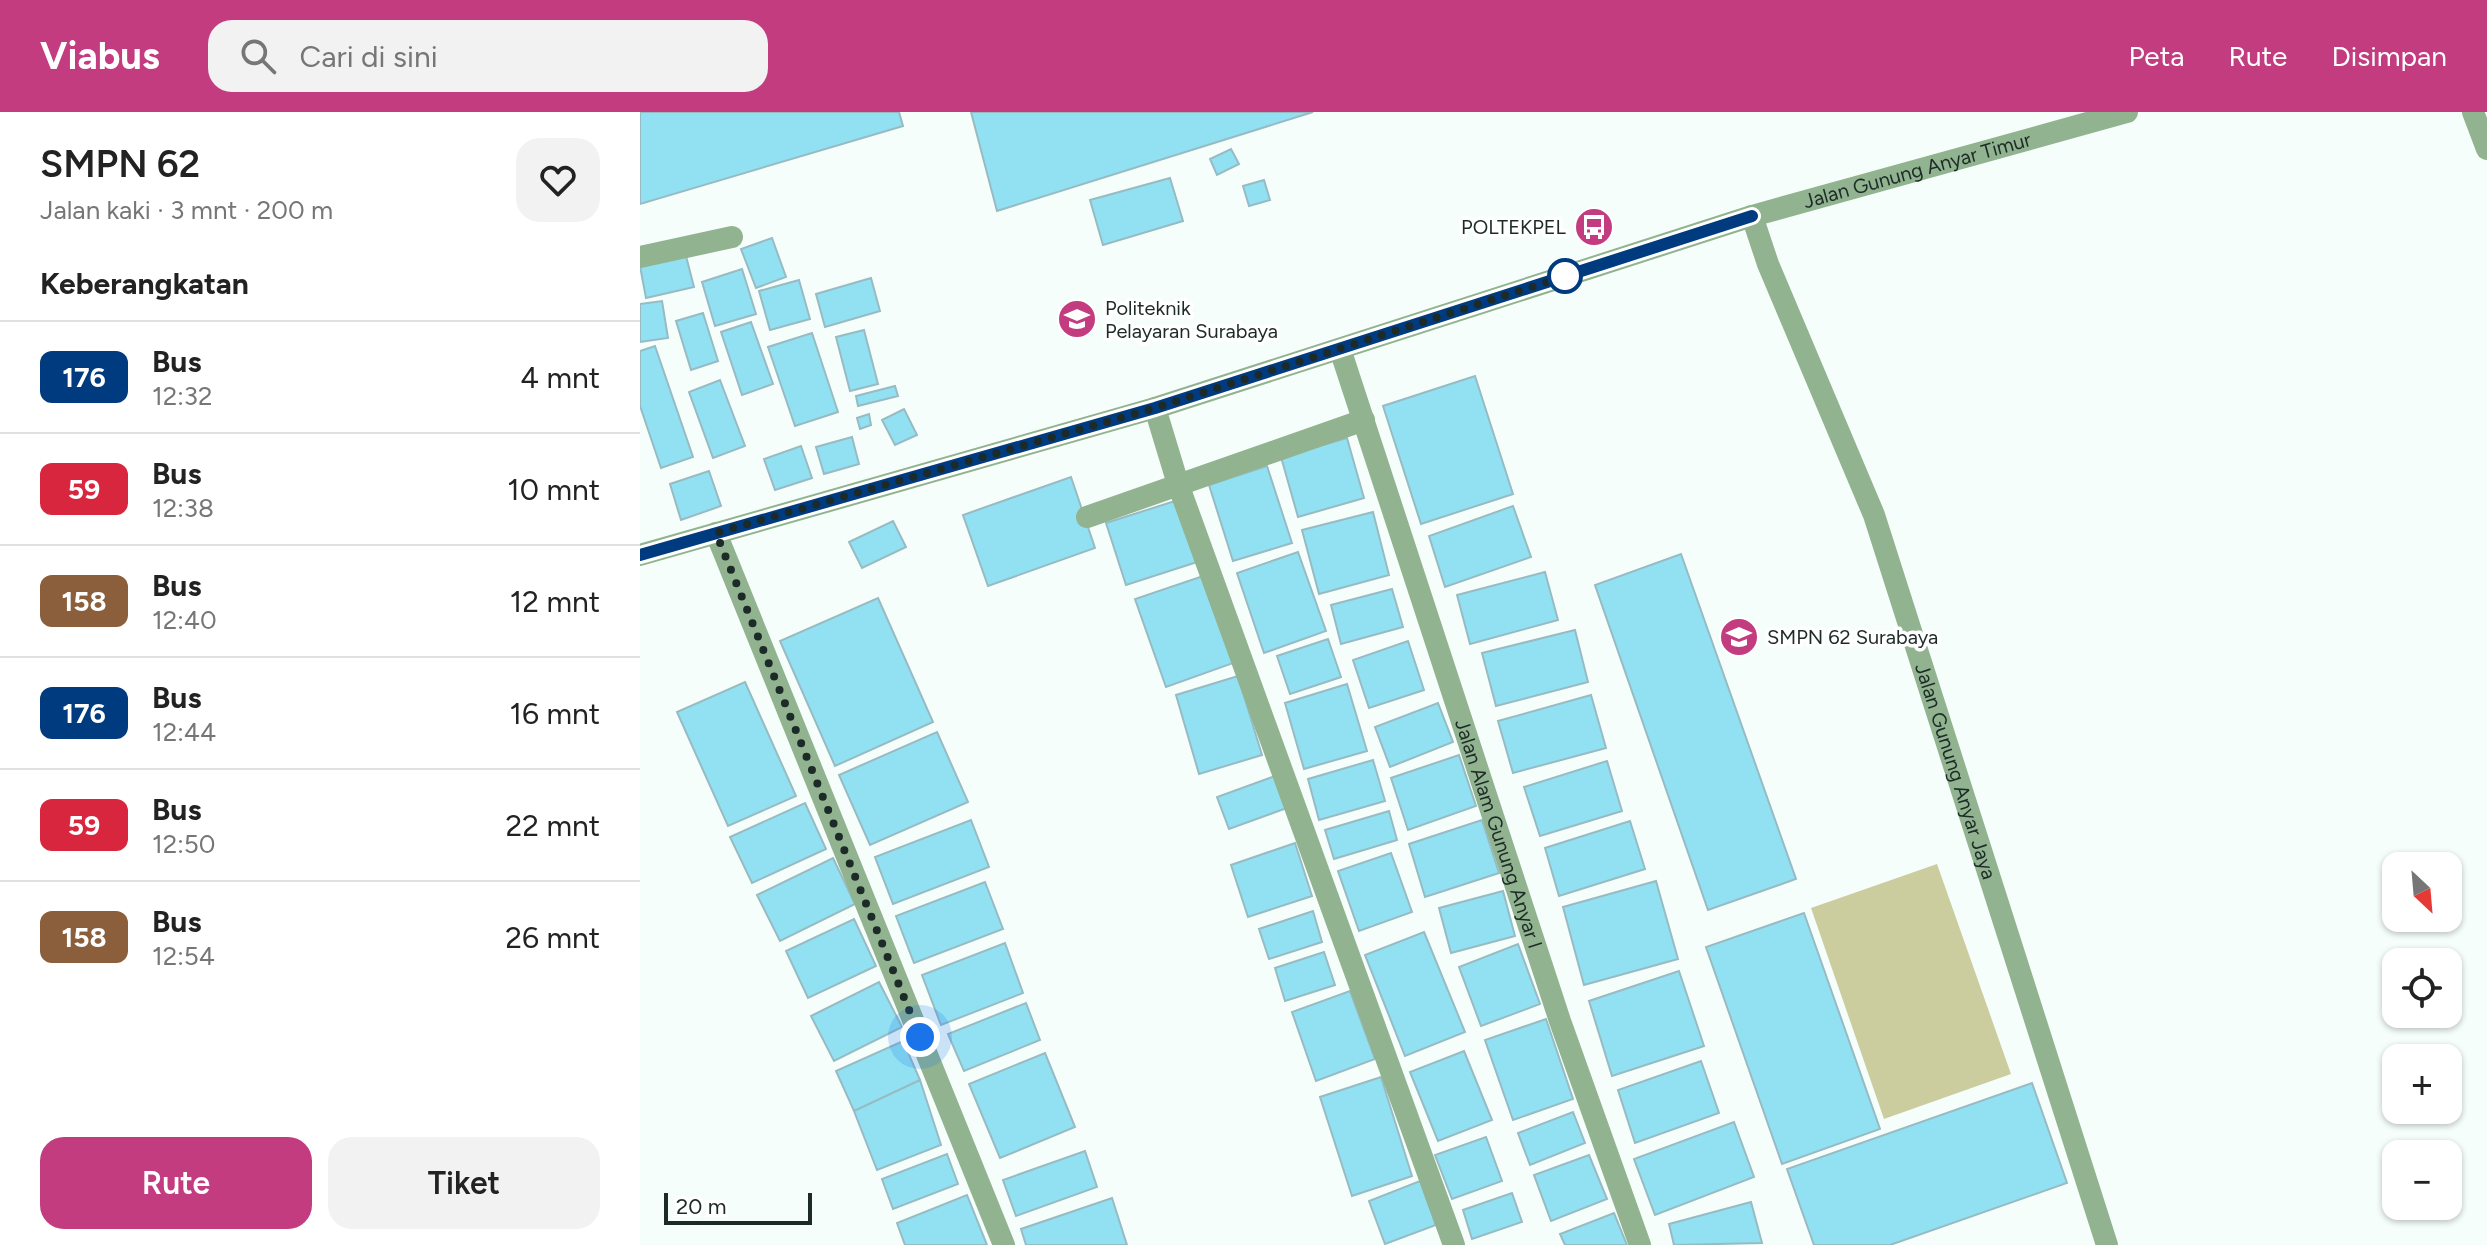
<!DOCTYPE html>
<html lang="id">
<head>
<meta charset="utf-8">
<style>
	body { margin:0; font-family:Figtree,sans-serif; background:#f2f2f2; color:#222; height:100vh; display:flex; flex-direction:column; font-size:30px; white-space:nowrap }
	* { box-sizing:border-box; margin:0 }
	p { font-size:26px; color:#767676 }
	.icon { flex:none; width:44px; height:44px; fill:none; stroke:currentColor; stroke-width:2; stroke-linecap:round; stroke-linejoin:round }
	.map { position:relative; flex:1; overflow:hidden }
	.panel { display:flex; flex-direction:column; background:#fff; width:640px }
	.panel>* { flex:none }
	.badge { padding:0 16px; border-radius:12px; font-size:28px; line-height:52px }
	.needle { width:52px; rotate:154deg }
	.controls { position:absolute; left:1742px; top:740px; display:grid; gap:16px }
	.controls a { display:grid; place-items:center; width:80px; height:80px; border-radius:16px; background:#fff; box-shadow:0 2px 6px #0004; font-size:40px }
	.scale { position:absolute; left:24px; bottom:20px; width:148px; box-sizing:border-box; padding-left:8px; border:4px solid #1d2b28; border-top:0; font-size:22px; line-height:28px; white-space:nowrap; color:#1d2b28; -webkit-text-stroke:6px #fff; paint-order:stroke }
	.you { position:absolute; width:40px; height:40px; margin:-20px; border:6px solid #fff; border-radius:50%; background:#1a73e8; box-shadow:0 0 0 12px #1a73e833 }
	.map>.badge { position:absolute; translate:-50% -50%; box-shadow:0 0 0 4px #fff }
	h2 { padding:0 40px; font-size:30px; line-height:72px }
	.round { display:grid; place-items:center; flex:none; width:84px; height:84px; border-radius:24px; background:#f2f2f2 }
	.overview { display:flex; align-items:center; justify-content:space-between; height:136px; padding:0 40px }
	h1 { font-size:38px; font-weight:600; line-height:60px }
	.cta { display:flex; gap:16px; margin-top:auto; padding:16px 40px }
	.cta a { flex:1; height:92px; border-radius:24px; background:#c23c7f; color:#fff; font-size:32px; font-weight:600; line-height:92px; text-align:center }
	.cta a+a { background:#f2f2f2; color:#222 }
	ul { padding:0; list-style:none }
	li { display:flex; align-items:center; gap:24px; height:112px; padding:0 40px; border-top:2px solid #e0e0e0 }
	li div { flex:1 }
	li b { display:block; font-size:30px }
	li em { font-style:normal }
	li .badge { min-width:88px; font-weight:700; text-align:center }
	header { display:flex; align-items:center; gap:48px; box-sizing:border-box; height:112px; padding:0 40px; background:#c23c7f; color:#fff }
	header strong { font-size:38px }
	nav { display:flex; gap:44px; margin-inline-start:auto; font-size:28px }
	.search { width:560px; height:72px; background:#f2f2f2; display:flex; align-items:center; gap:20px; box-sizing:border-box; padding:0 28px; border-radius:24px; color:#767676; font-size:30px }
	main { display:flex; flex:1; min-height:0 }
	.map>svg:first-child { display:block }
</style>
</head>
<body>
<header>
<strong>Viabus</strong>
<div class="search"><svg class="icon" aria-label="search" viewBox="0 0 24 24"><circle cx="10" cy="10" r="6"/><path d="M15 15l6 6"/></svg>Cari di sini</div>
<nav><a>Peta</a><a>Rute</a><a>Disimpan</a></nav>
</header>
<main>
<section class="panel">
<div class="overview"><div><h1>SMPN 62</h1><p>Jalan kaki · 3 mnt · 200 m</p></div><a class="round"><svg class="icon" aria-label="heart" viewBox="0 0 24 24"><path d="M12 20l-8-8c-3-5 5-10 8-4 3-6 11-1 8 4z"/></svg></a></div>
<h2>Keberangkatan</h2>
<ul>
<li><span class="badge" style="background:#003b80;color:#fff">176</span><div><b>Bus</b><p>12:32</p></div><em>4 mnt</em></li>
<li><span class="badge" style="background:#d7263d;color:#fff">59</span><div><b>Bus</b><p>12:38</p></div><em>10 mnt</em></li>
<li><span class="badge" style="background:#8b5e3c;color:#fff">158</span><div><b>Bus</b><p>12:40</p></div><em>12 mnt</em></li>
<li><span class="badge" style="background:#003b80;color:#fff">176</span><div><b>Bus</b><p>12:44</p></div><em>16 mnt</em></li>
<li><span class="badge" style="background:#d7263d;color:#fff">59</span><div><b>Bus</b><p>12:50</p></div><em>22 mnt</em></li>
<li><span class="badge" style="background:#8b5e3c;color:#fff">158</span><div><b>Bus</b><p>12:54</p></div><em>26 mnt</em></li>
</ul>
<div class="cta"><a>Rute</a><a>Tiket</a></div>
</section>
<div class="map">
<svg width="1847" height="1133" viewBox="0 0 1847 1133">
	<rect width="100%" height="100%" fill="#f6fefc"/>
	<path fill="#cbcd9e" d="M1297 752 1371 962 1244 1007 1171 796Z"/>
	<path fill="#92e1f3" stroke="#97bbc3" stroke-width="2" d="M0 0H259L263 14 0 92Z
		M331 0H673L357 99Z
		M591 37 599 52 577 63 570 47Z
		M530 66 543 109 463 133 450 88Z
		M624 68 630 88 609 94 603 74Z
		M132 126 146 165 116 176 101 137Z
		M46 144 54 175 6 186 0 154Z
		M102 157 116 202 75 214 62 170Z
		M231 166 240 199 185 215 176 182Z
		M159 168 170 207 130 218 119 179Z
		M22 189 28 226 0 230V192Z
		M63 201 78 249 51 258 36 209Z
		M111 210 133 272 102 283 81 220Z
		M224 218 238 272 210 279 196 225Z
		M172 221 198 300 155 314 128 235Z
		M15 234 53 345 21 356 0 294V239Z
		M835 264 873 382 781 412 743 294Z
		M80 268 105 334 73 346 49 280Z
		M255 274 258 284 218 294 216 284Z
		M264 297 277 323 255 333 242 308Z
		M229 302 231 313 220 317 217 306Z
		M212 325 219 352 184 362 176 335Z
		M707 326 724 386 658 405 641 345Z
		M161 334 172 366 135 378 124 347Z
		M627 354 652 431 593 449 569 373Z
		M69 359 81 394 41 408 30 372Z
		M431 365 455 436 348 474 323 403Z
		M538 388 557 450 486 473 466 411Z
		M873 394 891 445 805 475 789 424Z
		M733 400 749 463 679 482 662 418Z
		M253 409 266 435 222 456 209 430Z
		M658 440 686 519 624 541 597 461Z
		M1041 442 1156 767 1068 798 955 473Z
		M905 460 918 508 830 532 817 483Z
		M566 463 596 550 526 575 495 487Z
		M752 477 763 515 701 532 691 493Z
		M238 486 293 610 195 654 140 529Z
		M935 518 948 570 856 594 842 541Z
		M688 527 701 565 650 582 637 544Z
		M768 529 784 578 729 596 713 548Z
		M598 564 622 643 559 662 536 583Z
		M105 570 156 684 88 714 37 600Z
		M707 572 727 639 664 657 645 591Z
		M951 583 966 636 873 661 858 609Z
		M798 591 813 630 750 655 735 615Z
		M297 620 328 690 230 733 199 663Z
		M819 643 836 694 768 718 751 666Z
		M733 648 745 689 679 708 668 667Z
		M967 649 982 699 900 724 884 675Z
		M635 664 647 696 589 717 577 685Z
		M165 691 186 737 112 771 90 725Z
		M749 699 757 728 694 747 685 718Z
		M331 708 349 755 253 792 235 745Z
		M842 708 859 761 785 785 769 732Z
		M990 709 1005 757 919 784 905 736Z
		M655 731 672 784 608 805 591 753Z
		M751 741 772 800 719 819 698 759Z
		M193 746 215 792 140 829 117 783Z
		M1016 769 1038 847 944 873 923 795Z
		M345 770 363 817 274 851 256 804Z
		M863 779 875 824 811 841 799 796Z
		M673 799 682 830 629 847 619 817Z
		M1164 801 1240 1017 1142 1052 1066 835Z
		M214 807 236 854 168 886 146 839Z
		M784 820 825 920 765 944 725 843Z
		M365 831 383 881 301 913 282 863Z
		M878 832 900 892 841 914 819 855Z
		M684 840 695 873 645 889 635 856Z
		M1039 859 1064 934 972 964 949 889Z
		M239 870 262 915 194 949 171 904Z
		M710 879 735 947 676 969 652 900Z
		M386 891 400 928 324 959 308 922Z
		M906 907 933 987 873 1008 845 928Z
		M263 929 280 968 214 999 196 959Z
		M824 939 852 1008 798 1029 770 960Z
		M405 941 435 1015 360 1046 329 972Z
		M1061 949 1079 1001 995 1031 978 978Z
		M741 965 772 1064 712 1084 680 985Z
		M280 968 301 1033 237 1058 214 999Z
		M1392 971 1427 1071 1250 1133H1174L1147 1057Z
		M933 1000 945 1031 890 1053 878 1021Z
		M1094 1010 1114 1065 1015 1103 994 1047Z
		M846 1025 862 1069 812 1087 795 1043Z
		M445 1039 457 1075 376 1104 363 1068Z
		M307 1042 318 1072 253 1097 242 1067Z
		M949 1043 967 1087 911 1109 894 1063Z
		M780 1069 796 1113 745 1132 729 1089Z
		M872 1081 882 1110 832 1127 823 1098Z
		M327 1083 347 1133H265L257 1111Z
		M472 1086 487 1133H386L381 1117Z
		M1111 1090 1122 1131 1034 1133 1029 1112Z
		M974 1101 987 1133H925L920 1122Z"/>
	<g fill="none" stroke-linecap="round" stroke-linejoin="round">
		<path stroke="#91b38f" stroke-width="22" d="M0 145 92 125"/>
		<g stroke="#91b38f" stroke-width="22">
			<path d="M1833 0 1847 37"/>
			<path id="s1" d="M1112 104 1128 152 1234 403 1467 1133"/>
			<path id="s2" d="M700 237 920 909 1000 1133"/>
			<path d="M515 296 538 372 814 1133"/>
			<path d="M447 405 724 308"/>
			<path d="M76 421 364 1133"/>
		</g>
		<path stroke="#91b38f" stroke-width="22" id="s3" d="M0 443 515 296 1112 104 1487 0"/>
	</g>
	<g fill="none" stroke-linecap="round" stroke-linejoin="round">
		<defs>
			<path id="line" d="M0 443 515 296 1112 104"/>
		</defs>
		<use href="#line" stroke="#fff" stroke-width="18"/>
		<use href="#line" stroke="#003b80" stroke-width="12"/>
		<path stroke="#1d2b28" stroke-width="8" stroke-dasharray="0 14.4" d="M280 925 76 421 515 296 935 161 925 164"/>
	</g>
	<defs>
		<symbol id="bus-disc" viewBox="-11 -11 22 22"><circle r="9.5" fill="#c23c7f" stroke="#fff"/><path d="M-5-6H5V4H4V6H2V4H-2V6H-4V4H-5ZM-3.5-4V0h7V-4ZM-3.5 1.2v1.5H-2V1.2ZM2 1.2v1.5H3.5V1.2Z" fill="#fff"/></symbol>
		<symbol id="university-disc" viewBox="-11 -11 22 22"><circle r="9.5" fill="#c23c7f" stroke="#fff"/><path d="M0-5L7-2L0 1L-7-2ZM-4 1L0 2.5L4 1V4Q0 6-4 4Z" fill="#fff"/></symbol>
		<symbol id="school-disc" viewBox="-11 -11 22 22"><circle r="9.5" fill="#c23c7f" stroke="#fff"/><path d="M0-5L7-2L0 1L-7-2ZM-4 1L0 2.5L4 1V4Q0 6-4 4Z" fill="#fff"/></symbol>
	</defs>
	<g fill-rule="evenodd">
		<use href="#bus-disc" x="932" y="93" width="44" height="44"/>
		<use href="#university-disc" x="415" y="185" width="44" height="44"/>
		<use href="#school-disc" x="1077" y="503" width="44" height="44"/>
	</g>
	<circle fill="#fff" stroke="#003b80" stroke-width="4" cx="925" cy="164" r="16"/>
	<g text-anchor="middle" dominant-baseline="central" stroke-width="7" stroke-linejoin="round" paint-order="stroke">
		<g font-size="20" fill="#1d2b28" stroke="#fff">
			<text stroke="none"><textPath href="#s3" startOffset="1334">Jalan Gunung Anyar Timur</textPath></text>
			<text stroke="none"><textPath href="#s1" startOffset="592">Jalan Gunung Anyar Jaya</textPath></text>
			<text stroke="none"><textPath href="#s2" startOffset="510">Jalan Alam Gunung Anyar I</textPath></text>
		</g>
		<g font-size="20" fill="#1d2b28" stroke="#fff" text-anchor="start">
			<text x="926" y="115" text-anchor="end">POLTEKPEL</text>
			<text x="465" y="196">Politeknik<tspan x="465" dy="23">Pelayaran Surabaya</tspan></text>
			<text x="1127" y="525">SMPN 62 Surabaya</text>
		</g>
	</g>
</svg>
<div class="controls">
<a><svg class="needle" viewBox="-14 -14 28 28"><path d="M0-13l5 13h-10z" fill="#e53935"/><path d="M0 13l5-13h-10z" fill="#767676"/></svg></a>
<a><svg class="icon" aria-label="locate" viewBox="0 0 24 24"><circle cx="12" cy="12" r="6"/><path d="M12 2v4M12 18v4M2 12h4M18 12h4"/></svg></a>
<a>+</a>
<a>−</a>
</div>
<div class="scale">20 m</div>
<div class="you" style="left:280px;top:925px"></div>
</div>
</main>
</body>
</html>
